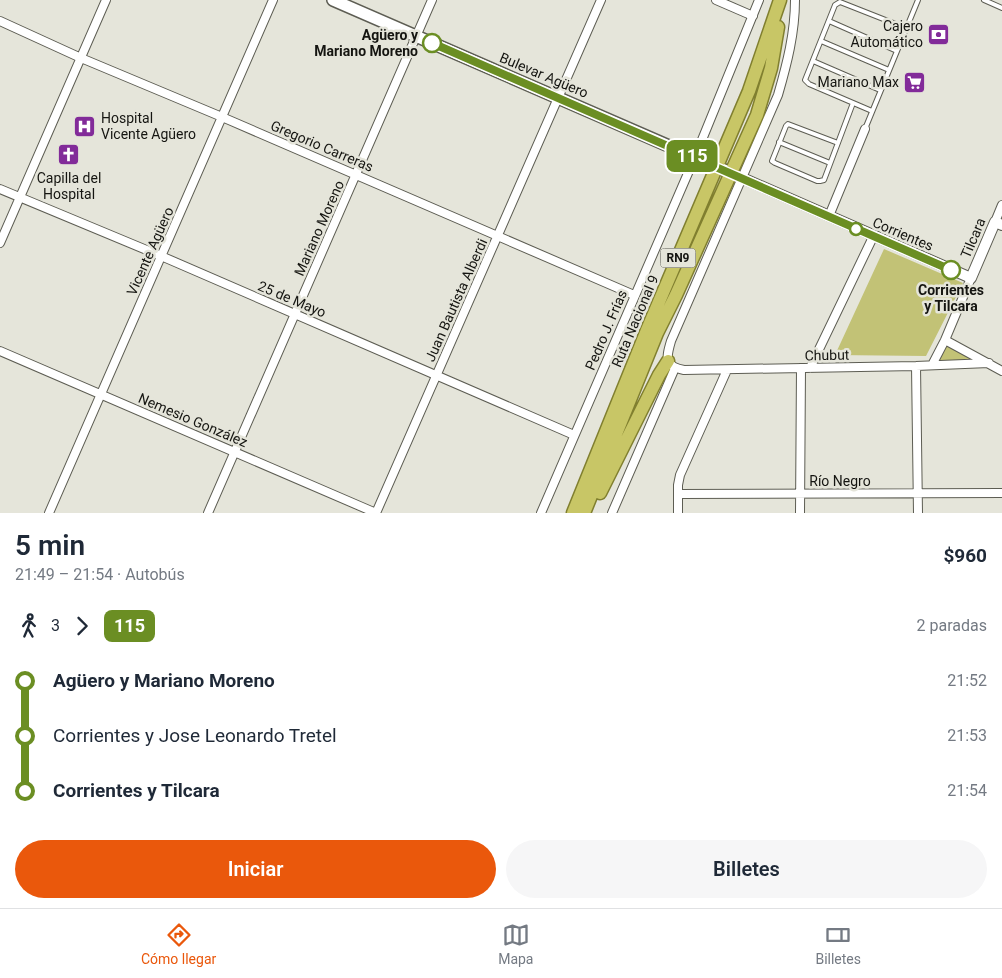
<!DOCTYPE html>
<html lang="es">
<head>
<meta charset="utf-8">
<style>
	body { margin:0; font-family:Roboto,sans-serif; background:#f6f6f7; color:#1f2937; height:100vh; display:flex; flex-direction:column; font-size:19px; white-space:nowrap }
	* { box-sizing:border-box; margin:0 }
	p { font-size:16px; color:#747a83 }
	.icon { flex:none; width:28px; height:28px; fill:none; stroke:currentColor; stroke-width:2; stroke-linecap:round; stroke-linejoin:round }
	.map { position:relative; height:513px; overflow:hidden }
	.drawer { display:flex; flex-direction:column; background:#fff; flex:1 }
	.drawer>* { flex:none }
	.badge { padding:0 10px; border-radius:8px; font-size:18px; line-height:32px }
	.map>.badge { position:absolute; translate:-50% -50%; box-shadow:0 0 0 2px #fff }
	.legs { display:flex; align-items:center; gap:8px; height:55px; padding:0 15px; font-size:16px }
	.legs p { margin-inline-start:auto }
	.overview { display:flex; align-items:center; justify-content:space-between; height:85px; padding:0 15px }
	h1 { font-size:28px; font-weight:600; line-height:38px }
	.primary-button { display:flex; gap:10px; margin-top:auto; padding:10px 15px }
	.primary-button a { flex:1; height:58px; border-radius:30px; background:#ea580c; color:#fff; font-size:20px; font-weight:600; line-height:58px; text-align:center }
	.primary-button a+a { background:#f6f6f7; color:#1f2937 }
	ul { padding:0 15px; list-style:none }
	li { display:flex; align-items:center; gap:18px; height:55px; font-size:19px }
	li i { display:grid; place-items:center; width:8px; height:100%; margin:0 6px; background:currentColor }
	li i::after { content:''; width:12px; height:12px; margin:-6px; border:4px solid; border-radius:50%; background:#fff }
	li p { margin-inline-start:auto }
	li:first-child i { background:linear-gradient(#0000 50%,currentColor 0) }
	li:last-child i { background:linear-gradient(currentColor 50%,#0000 0) }
	.tabs { display:flex; justify-content:space-around; align-items:center; height:70px; border-top:1px solid #e0e1e3; background:#fff; font-size:14px; color:#747a83 }
	.tabs a { display:grid; justify-items:center; gap:2px }
	.tabs .current { color:#ea580c }
	.map>svg:first-child { display:block }
</style>
</head>
<body>
<div class="map">
<svg width="1002" height="513" viewBox="0 0 1002 513">
	<rect width="100%" height="100%" fill="#e5e5da"/>
	<path fill="#c2c276" d="M884 249 963 283 926 356 835 355Z
		M946 342 985 362 934 363Z"/>
	<g fill="none" stroke-linecap="round" stroke-linejoin="round">
		<defs>
			<path id="service" d="M984 0 1002 8
				M829 21 897 51
				M821 41 889 70
				M813 61 880 90
				M872 111 809 84 805 80 835 5 840 2 906 28
				M865 129 918 0
				M779 142 830 163
				M838 143 788 124 786 126 772 161 775 163 817 181H820L824 180 853 103"/>
			<path id="minor" d="M716 0 753 16
				M795 0C795 33 787 64 778 95L671 341C666 358 664 366 684 370L916 366 989 363
				M0 21 81 58 222 117 634 295
				M0 189 161 256 574 435
				M829 216 865 129
				M995 222 1002 205
				M0 243 106 0
				M945 340 1002 371
				M0 351 376 513
				M932 365 945 340 971 278
				M916 366 918 513
				M810 368 873 237
				M678 494 1002 493
				M49 513 273 0
				M208 513 432 0
				M376 513 601 0
				M541 513 695 157 759 0
				M612 513 675 368
				M678 513V485L680 475 727 370
				M800 513 801 368"/>
			<path id="tertiary" d="M731 173 971 278 995 222 1002 225"/>
			<path id="secondary" d="M333 0 731 173"/>
			<path id="trunk" d="M600 493 659 375 668 361
				M573 513 647 330 749 91 780 0
				M584 513 657 333 676 295 757 115 771 68 778 27"/>
		</defs>
		<use href="#service" stroke="#5d5d53" stroke-width="6"/>
		<use href="#minor" stroke="#5d5d53" stroke-width="10"/>
		<use href="#tertiary" stroke="#5d5d53" stroke-width="12"/>
		<use href="#secondary" stroke="#5d5d53" stroke-width="14"/>
		<use href="#trunk" stroke="#807f2f" stroke-width="15"/>
		<use href="#service" stroke="#fff" stroke-width="4"/>
		<use href="#minor" stroke="#fff" stroke-width="8"/>
		<use href="#tertiary" stroke="#fff" stroke-width="10"/>
		<use href="#secondary" stroke="#fff" stroke-width="11"/>
		<use href="#trunk" stroke="#c8c666" stroke-width="12"/>
	</g>
	<g fill="none" stroke-linecap="round" stroke-linejoin="round">
		<defs>
			<path id="line-1" d="M432 43 951 270"/>
		</defs>
		<use href="#line-1" stroke="#fff" stroke-width="11"/>
		<use href="#line-1" stroke="#6b8e23" stroke-width="8"/>
	</g>
	<defs>
		<symbol id="bank-square" viewBox="-11 -11 22 22"><rect x="-9" y="-9" width="18" height="18" rx="4" fill="#822b99" stroke="#e5e5da"/><path d="M-6-4H6V4H-6ZM0-2.3a2.3 2.3 0 1 0 0 4.6a2.3 2.3 0 1 0 0-4.6Z" fill="#fff"/></symbol>
		<symbol id="supermarket-square" viewBox="-11 -11 22 22"><rect x="-9" y="-9" width="18" height="18" rx="4" fill="#822b99" stroke="#e5e5da"/><path d="M-6-5.5h2.5l.6 2H6L4.5 2H-2.5L-4.4-4H-6ZM-1.5 3.2a1.3 1.3 0 1 0 .1 0ZM3 3.2a1.3 1.3 0 1 0 .1 0Z" fill="#fff"/></symbol>
		<symbol id="hospital-square" viewBox="-11 -11 22 22"><rect x="-9" y="-9" width="18" height="18" rx="4" fill="#822b99" stroke="#e5e5da"/><path d="M-5-5h3v3.5h4V-5h3V5h-3V1.5h-4V5h-3Z" fill="#fff"/></symbol>
		<symbol id="church-square" viewBox="-11 -11 22 22"><rect x="-9" y="-9" width="18" height="18" rx="4" fill="#822b99" stroke="#e5e5da"/><path d="M-1.2-6h2.4v3.5h3.3v2.4h-3.3V6h-2.4V-.1h-3.3v-2.4h3.3Z" fill="#fff"/></symbol>
	</defs>
	<g fill-rule="evenodd">
		<use href="#bank-square" x="926" y="22" width="25" height="25"/>
		<use href="#supermarket-square" x="902" y="70" width="25" height="25"/>
		<use href="#hospital-square" x="72" y="114" width="25" height="25"/>
		<use href="#church-square" x="56" y="142" width="25" height="25"/>
	</g>
	<g fill="#fff" stroke="#6b8e23" stroke-width="2.5">
		<circle cx="432" cy="43" r="9"/>
		<circle cx="856" cy="229" r="6"/>
		<circle cx="951" cy="270" r="9"/>
	</g>
	<g text-anchor="middle" dominant-baseline="central" stroke-width="5" stroke-linejoin="round" paint-order="stroke">
		<rect fill="#e5e5da" stroke="#53534d" stroke-width="1" x="660.5" y="248.5" width="35" height="19" rx="4"/>
		<g font-size="12" font-weight="bold" fill="#151511">
			<text x="678" y="258">RN9</text>
		</g>
		<g font-size="14" fill="#151511" stroke="#e5e5da" text-anchor="end">
			<text x="923" y="26">Cajero<tspan x="923" dy="16">Automático</tspan></text>
			<text x="899" y="82">Mariano Max</text>
			<text x="101" y="118" text-anchor="start">Hospital<tspan x="101" dy="16">Vicente Agüero</tspan></text>
			<text x="69" y="178" text-anchor="middle">Capilla del<tspan x="69" dy="16">Hospital</tspan></text>
		</g>
		<g font-size="14" font-weight="bold" fill="#151511" stroke="#e5e5da" text-anchor="end">
			<text x="418" y="35">Agüero y<tspan x="418" dy="16">Mariano Moreno</tspan></text>
			<text x="951" y="290" text-anchor="middle">Corrientes<tspan x="951" dy="16">y Tilcara</tspan></text>
		</g>
		<g font-size="14" fill="#151511" stroke="#e5e5da">
			<text transform="translate(544 75) rotate(23)">Bulevar Agüero</text>
			<text transform="translate(322 146) rotate(23)">Gregorio Carreras</text>
			<text transform="translate(319 228) rotate(-66)">Mariano Moreno</text>
			<text transform="translate(903 234) rotate(23)">Corrientes</text>
			<text transform="translate(973 238) rotate(-67)">Tilcara</text>
			<text transform="translate(150 251) rotate(-66)">Vicente Agüero</text>
			<text transform="translate(292 299) rotate(23)">25 de Mayo</text>
			<text transform="translate(456 300) rotate(-66)">Juan Bautista Alberdi</text>
			<text transform="translate(635 321) rotate(-67)">Ruta Nacional 9</text>
			<text transform="translate(606 330) rotate(-67)">Pedro J. Frías</text>
			<text transform="translate(827 355) rotate(-1)">Chubut</text>
			<text transform="translate(193 420) rotate(23)">Nemesio González</text>
			<text x="840" y="481">Río Negro</text>
		</g>
	</g>
</svg>
<b class="badge" style="left:692px;top:156px;background:#6b8e23;color:#fff">115</b>
</div>
<section class="drawer">
<div class="overview"><div><h1>5 min</h1><p>21:49 – 21:54 · Autobús</p></div><b>$960</b></div>
<div class="legs"><svg class="icon" aria-label="walk" viewBox="0 0 24 24"><circle cx="13" cy="4" r="2"/><path d="M13 8l-2 6 4 7M11 14l-3 7M7 12l3-4h3l4 4"/></svg>3<svg class="icon" aria-label="forward" viewBox="0 0 24 24"><path d="M9 5l7 7-7 7"/></svg><b class="badge" style="background:#6b8e23;color:#fff">115</b><p>2 paradas</p></div>
<ul>
<li><i style="color:#6b8e23"></i><b>Agüero y Mariano Moreno</b><p>21:52</p></li>
<li><i style="color:#6b8e23"></i><span>Corrientes y Jose Leonardo Tretel</span><p>21:53</p></li>
<li><i style="color:#6b8e23"></i><b>Corrientes y Tilcara</b><p>21:54</p></li>
</ul>
<div class="primary-button"><a>Iniciar</a><a>Billetes</a></div>
</section>
<nav class="tabs">
<a class="current"><svg class="icon" aria-label="directions" viewBox="0 0 24 24"><path d="M12 3l9 9-9 9-9-9zM9 14v-3h6M13 9l2 2-2 2"/></svg>Cómo llegar</a>
<a><svg class="icon" aria-label="map" viewBox="0 0 24 24"><path d="M3 6l6-2 6 2 6-2v14l-6 2-6-2-6 2zM9 4v14M15 6v14"/></svg>Mapa</a>
<a><svg class="icon" aria-label="tickets" viewBox="0 0 24 24"><path d="M3 7h18v10H3zM15 7v10"/></svg>Billetes</a>
</nav>
</body>
</html>
